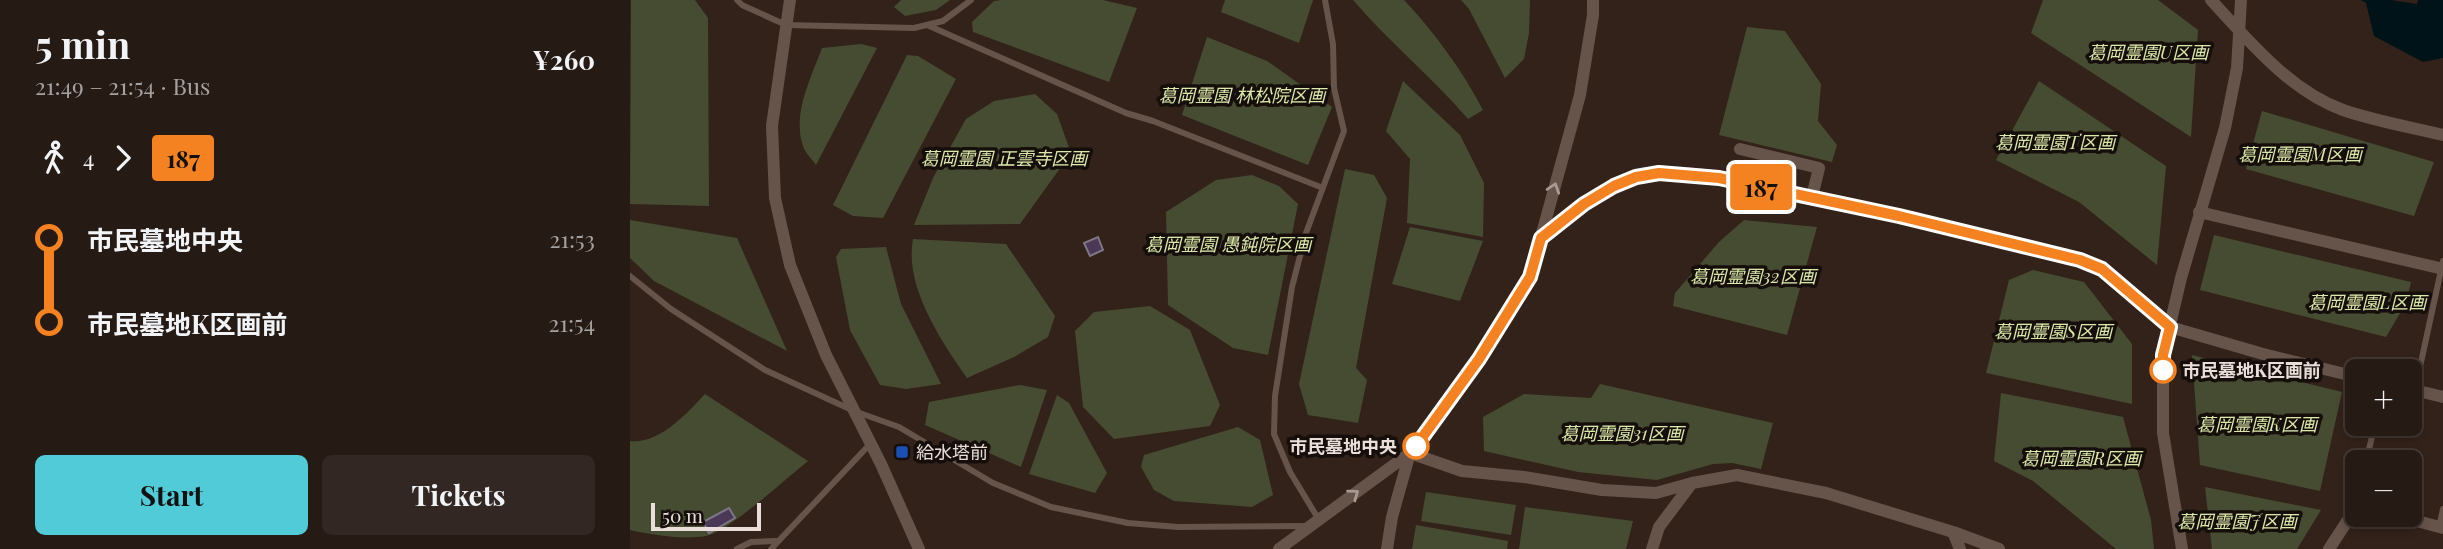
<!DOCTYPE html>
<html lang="en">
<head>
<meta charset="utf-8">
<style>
	body { margin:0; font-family:"Playfair Display","Noto Sans JP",serif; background:#322722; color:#f1f3f6; height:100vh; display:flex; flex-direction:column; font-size:26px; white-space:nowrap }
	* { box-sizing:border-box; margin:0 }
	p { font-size:23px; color:#a4a1a0 }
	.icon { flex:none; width:38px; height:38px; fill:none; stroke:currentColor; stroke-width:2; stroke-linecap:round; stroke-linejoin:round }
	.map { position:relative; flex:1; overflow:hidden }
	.details { display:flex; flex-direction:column; background:#261a14; width:630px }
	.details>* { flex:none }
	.badge { padding:0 14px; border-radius:5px; font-size:24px; line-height:46px }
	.controls { position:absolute; left:1715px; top:359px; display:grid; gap:14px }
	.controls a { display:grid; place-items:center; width:77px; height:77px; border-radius:10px; background:#261a14; box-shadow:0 4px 10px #0003,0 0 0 2px #423834; font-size:35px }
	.scale { position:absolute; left:21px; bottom:18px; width:110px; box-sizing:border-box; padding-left:7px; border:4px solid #e9ded9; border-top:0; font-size:19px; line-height:24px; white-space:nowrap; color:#e9ded9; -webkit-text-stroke:5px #150e0a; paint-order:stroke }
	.map>.badge { position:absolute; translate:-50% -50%; box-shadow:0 0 0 4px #fff }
	.legs { display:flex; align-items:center; gap:10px; height:77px; padding:0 35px; font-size:23px }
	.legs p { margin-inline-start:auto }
	.overview { display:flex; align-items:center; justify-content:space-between; height:119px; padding:0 35px }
	h1 { font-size:38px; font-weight:700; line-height:52px }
	.primary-button { display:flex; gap:14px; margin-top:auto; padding:14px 35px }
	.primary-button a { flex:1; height:80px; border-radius:10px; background:#52cbd8; color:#111; font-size:28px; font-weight:700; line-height:80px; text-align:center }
	.primary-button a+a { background:#322722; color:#f1f3f6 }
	ul { padding:0 35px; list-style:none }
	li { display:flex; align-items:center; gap:24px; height:84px; font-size:26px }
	li i { display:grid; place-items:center; width:10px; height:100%; margin:0 9px; background:currentColor }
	li i::after { content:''; width:18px; height:18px; margin:-9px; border:5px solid; border-radius:50%; background:#261a14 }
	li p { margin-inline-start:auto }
	li:first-child i { background:linear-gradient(#0000 50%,currentColor 0) }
	li:last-child i { background:linear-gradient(currentColor 50%,#0000 0) }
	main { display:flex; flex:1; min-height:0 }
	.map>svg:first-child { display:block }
</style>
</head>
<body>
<main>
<section class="details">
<div class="overview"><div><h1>5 min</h1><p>21:49 – 21:54 · Bus</p></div><b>¥260</b></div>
<div class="legs"><svg class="icon" aria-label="walk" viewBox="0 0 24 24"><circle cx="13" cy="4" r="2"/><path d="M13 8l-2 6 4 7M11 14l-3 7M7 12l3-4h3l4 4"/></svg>4<svg class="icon" aria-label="forward" viewBox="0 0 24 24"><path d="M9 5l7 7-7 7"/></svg><b class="badge" style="background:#f58220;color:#111">187</b></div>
<ul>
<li><i style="color:#f58220"></i><b>市民墓地中央</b><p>21:53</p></li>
<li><i style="color:#f58220"></i><b>市民墓地K区画前</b><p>21:54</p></li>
</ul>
<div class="primary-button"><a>Start</a><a>Tickets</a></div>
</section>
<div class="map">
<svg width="1813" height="549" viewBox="0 0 1813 549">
	<rect width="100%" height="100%" fill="#32221a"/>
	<path fill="#464c31" d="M1 0H65L78 18 79 206 0 204Z
		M271 0H320L306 10 275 16 264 7Z
		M372 0H473L507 8 479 82 343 32 342 22 364 1Z
		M595 0H683L669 43 591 12Z
		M723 0H774C805 33 832 70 853 110L838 119C802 77 759 42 723 0Z
		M831 0H900L899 33 894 59 875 78 839 9Z
		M1413 0H1528L1568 30 1561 137 1401 33Z
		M1117 27 1155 31 1191 84 1188 121 1207 145 1202 162 1089 135Z
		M577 37 637 61 702 107 678 165 552 115Z
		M231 44 247 48 186 165C182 159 175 153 173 146 162 114 181 78 192 48Z
		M277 55 288 56 326 79 253 218 223 216 203 205Z
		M773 81 830 135 854 183 853 237 777 223 780 159 756 131Z
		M1409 81 1536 166 1527 265 1449 202 1366 160Z
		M405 94 427 114 441 153 390 224 284 225 303 178 336 119 364 101Z
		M1632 111 1804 162 1784 216 1616 169Z
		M715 169 744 175 757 198 726 368 737 380 728 423 678 415 669 384Z
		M622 175 649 186 668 204 638 355 603 348 538 305 536 212 586 180Z
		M0 220 107 238 157 351 24 281 0 258Z
		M1114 220 1187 227 1157 335 1043 306 1045 293 1089 242Z
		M780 227 853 241 830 301 762 284Z
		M1584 235 1781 282 1776 303 1756 337 1570 290Z
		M283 239 376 244 425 316 418 337 384 357 337 378C311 341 274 286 283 239Z
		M256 247 271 304 311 384 276 389 250 385 220 330 206 257 211 249Z
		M1403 270 1454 282 1502 344V404L1356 373 1379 280Z
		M520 306 560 330 590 405 580 426 484 439 453 407 445 331 464 312Z
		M1562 355 1712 392 1690 491 1570 465Z
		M970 384 1143 423 1131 469 1102 463 1083 464 1027 480 948 472 854 451 853 417 894 394 961 398Z
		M390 385 417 390 391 467 295 425 299 402Z
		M1371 393 1493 417 1521 520 1524 549H1486L1403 481 1364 461Z
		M75 394 178 461C158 477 98 532 76 536 51 540 24 535 0 530V441C30 444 56 414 75 394Z
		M427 395 439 403 477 473 465 493 399 474Z
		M608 427 630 440 643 495 622 507 544 501 524 490 511 467 514 455Z
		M1575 487 1691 510 1667 549H1582Z
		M796 492 886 505 881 535 791 521Z
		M895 507 1003 521 996 549H889Z
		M786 525 878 541 877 549H782Z"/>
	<path fill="#001318" d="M1731 0H1761L1787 4 1788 0H1813V58L1793 62 1744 36 1736 3Z"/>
	<path fill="#4a3856" stroke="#7f7586" stroke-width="2" d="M468 237 473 250 460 256 454 243Z
		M99 508 105 518 79 533 73 522Z"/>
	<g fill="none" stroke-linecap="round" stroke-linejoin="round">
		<path stroke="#66544a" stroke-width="6" d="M107 0 112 5 156 25 284 28 313 21 341 0
			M297 25 496 113 523 121 693 188
			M0 276 41 309 135 370 224 411 269 427 363 483 421 507 498 523 548 527 677 526
			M1785 390 1813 261
			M1736 462 1745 424
			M689 520 660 472 644 434 645 396 662 287 676 233 714 131 704 88 703 44 695 0
			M1809 527 1813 509
			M107 549 121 542 146 541
			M141 549 241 443"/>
		<path stroke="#66544a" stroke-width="12" d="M160 0 142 126 145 198 160 265 196 355 251 464 289 549
			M1581 0C1619 41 1659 90 1713 110 1745 121 1780 127 1813 135
			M1110 149 1189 168 1182 197
			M1569 212 1813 269
			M911 238C943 209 984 176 1030 173 1073 170 1118 184 1160 193 1257 212 1354 234 1450 260L1472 269 1540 327 1633 354 1727 377
			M1780 389 1813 397
			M1761 514 1813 528
			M1323 532 1330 549
			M649 549 780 453 849 359 900 277 950 95 963 15V0
			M757 549 762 517 780 453 832 471 894 477 972 490 1026 493 1062 483 1107 475 1196 493 1323 532 1369 549
			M1022 549 1029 527 1062 483
			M1552 549 1533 433V355L1551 278 1595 128 1607 68 1611 0
			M1699 549 1727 506"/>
	</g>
	<defs><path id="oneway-chevron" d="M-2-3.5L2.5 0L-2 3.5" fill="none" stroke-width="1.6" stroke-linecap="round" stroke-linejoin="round" transform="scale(1.75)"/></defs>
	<g stroke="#a89992">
		<use href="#oneway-chevron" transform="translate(924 188) rotate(-72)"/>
		<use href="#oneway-chevron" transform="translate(724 494) rotate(-36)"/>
	</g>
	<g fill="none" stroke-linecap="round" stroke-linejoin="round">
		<defs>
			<path id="line-1" d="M786 446 849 359 900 277 911 238 954 204 984 186 1006 177 1029 173 1089 178 1269 216 1450 260 1472 269 1540 327 1533 355V370"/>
		</defs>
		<use href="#line-1" stroke="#fff" stroke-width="16"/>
		<use href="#line-1" stroke="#f58220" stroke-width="10"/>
	</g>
	<g fill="#fff" stroke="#f58220" stroke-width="3.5">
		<circle cx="1533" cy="370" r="12"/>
		<circle cx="786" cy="446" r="12"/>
	</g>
	<rect fill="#1a4fb4" stroke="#150e0a" stroke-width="2.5" x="265" y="445" width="14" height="14" rx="3.5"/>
	<g text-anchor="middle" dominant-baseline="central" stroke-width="7" stroke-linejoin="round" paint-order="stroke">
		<g font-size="18" font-style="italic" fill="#dceaa9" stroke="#150e0a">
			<text x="1518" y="52">葛岡霊園U区画</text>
			<text x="612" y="95">葛岡霊園 林松院区画</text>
			<text x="1425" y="142">葛岡霊園T区画</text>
			<text x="1670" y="154">葛岡霊園M区画</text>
			<text x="374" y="158">葛岡霊園 正雲寺区画</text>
			<text x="598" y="244">葛岡霊園 愚鈍院区画</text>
			<text x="1123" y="276">葛岡霊園32区画</text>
			<text x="1737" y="302">葛岡霊園L区画</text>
			<text x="1423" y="331">葛岡霊園S区画</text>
			<text x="1627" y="424">葛岡霊園K区画</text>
			<text x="992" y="433">葛岡霊園31区画</text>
			<text x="1451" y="458">葛岡霊園R区画</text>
			<text x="1607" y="521">葛岡霊園J区画</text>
		</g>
		<g font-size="18" font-weight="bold" fill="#e9ded9" stroke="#150e0a" text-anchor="start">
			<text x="1552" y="370">市民墓地K区画前</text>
			<text x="767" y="446" text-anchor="end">市民墓地中央</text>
		</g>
		<g font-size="18" fill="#e9ded9" stroke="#150e0a" text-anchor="start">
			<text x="286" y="452">給水塔前</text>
		</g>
	</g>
</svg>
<div class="controls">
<a>+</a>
<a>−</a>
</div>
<div class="scale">50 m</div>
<b class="badge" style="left:1131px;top:187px;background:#f58220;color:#111">187</b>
</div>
</main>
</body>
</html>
